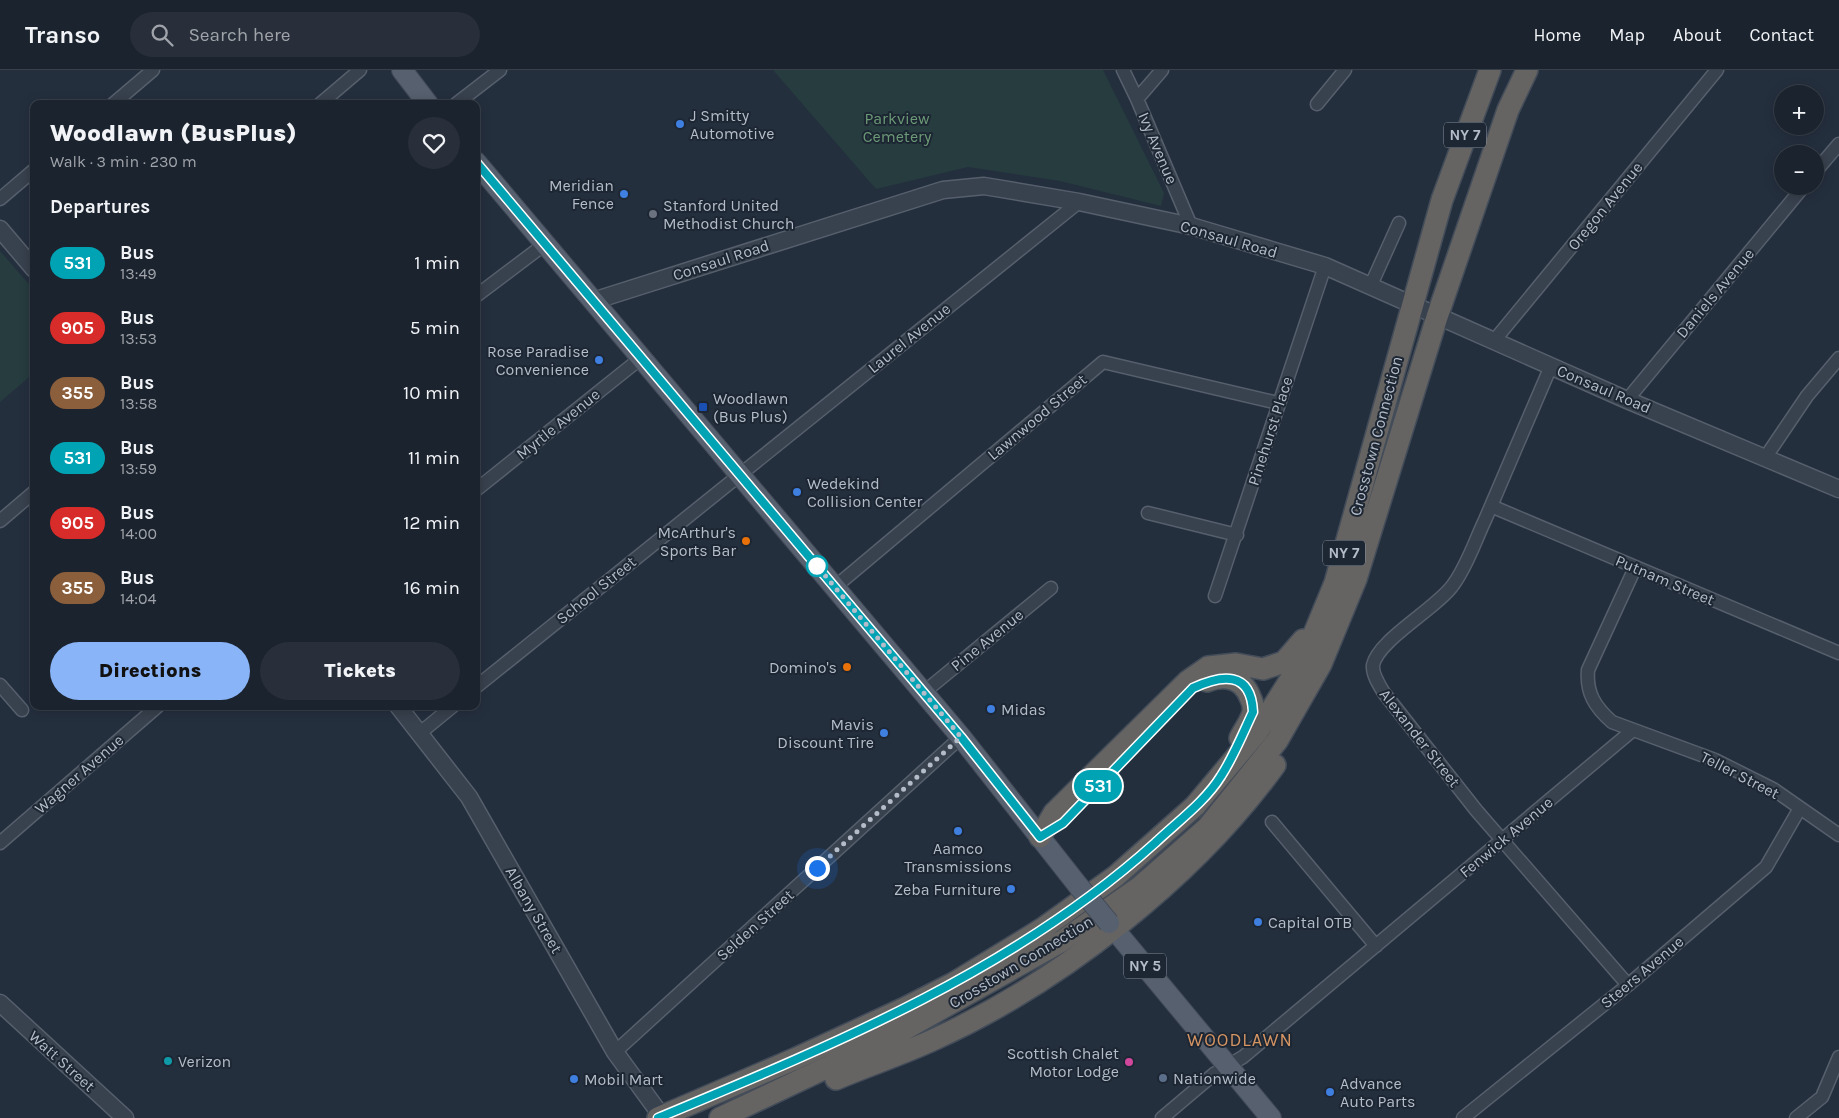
<!DOCTYPE html>
<html lang="en">
<head>
<meta charset="utf-8">
<style>
	body { margin:0; font-family:Karla,sans-serif; background:#282f3a; color:#f1f3f6; height:100vh; display:flex; flex-direction:column; font-size:19px; white-space:nowrap }
	* { box-sizing:border-box; margin:0 }
	p { font-size:16px; color:#a0a4aa }
	.icon { flex:none; width:28px; height:28px; fill:none; stroke:currentColor; stroke-width:2; stroke-linecap:round; stroke-linejoin:round }
	.map { position:relative; flex:1; overflow:hidden }
	.details { position:absolute; left:30px; top:30px; width:450px; height:610px; display:flex; flex-direction:column; background:#1b232e; border-radius:10px; box-shadow:0 2px 12px #0003,0 0 0 1px #39404a }
	.details>* { flex:none }
	.badge { padding:0 10px; border-radius:16px; font-size:18px; line-height:32px }
	.fabs { position:absolute; left:1774px; top:15px; display:grid; gap:10px }
	.fabs a { display:grid; place-items:center; width:50px; height:50px; border-radius:50%; background:#1b232e; box-shadow:0 2px 12px #0003,0 0 0 1px #39404a; font-size:25px }
	.you { position:absolute; width:25px; height:25px; margin:-12px; border:4px solid #fff; border-radius:50%; background:#1a73e8; box-shadow:0 0 0 8px #1a73e833 }
	.map>.badge { position:absolute; translate:-50% -50%; box-shadow:0 0 0 2px #fff }
	h2 { padding:0 20px; font-size:19px; line-height:45px }
	.round { display:grid; place-items:center; flex:none; width:52px; height:52px; border-radius:26px; background:#282f3a }
	.overview { display:flex; align-items:center; justify-content:space-between; height:85px; padding:0 20px }
	h1 { font-size:24px; font-weight:800; line-height:38px }
	.action { display:flex; gap:10px; margin-top:auto; padding:10px 20px }
	.action a { flex:1; height:58px; border-radius:30px; background:#8ab4f8; color:#111; font-size:20px; font-weight:800; line-height:58px; text-align:center }
	.action a+a { background:#282f3a; color:#f1f3f6 }
	ul { padding:0; list-style:none }
	li { display:flex; align-items:center; gap:15px; height:65px; padding:0 20px }
	li div { flex:1 }
	li b { display:block; font-size:19px }
	li em { font-style:normal }
	li .badge { min-width:55px; font-weight:700; text-align:center }
	header { display:flex; align-items:center; gap:30px; box-sizing:border-box; height:70px; padding:0 25px; background:#1b232e; border-bottom:1px solid #39404a }
	header strong { font-size:24px }
	nav { display:flex; gap:28px; margin-inline-start:auto; font-size:18px }
	.search { width:350px; height:45px; background:#282f3a; display:flex; align-items:center; gap:12px; box-sizing:border-box; padding:0 18px; border-radius:28px; color:#a0a4aa; font-size:19px }
	.map>svg:first-child { display:block }
</style>
</head>
<body>
<header>
<strong>Transo</strong>
<div class="search"><svg class="icon" aria-label="search" viewBox="0 0 24 24"><circle cx="10" cy="10" r="6"/><path d="M15 15l6 6"/></svg>Search here</div>
<nav><a>Home</a><a>Map</a><a>About</a><a>Contact</a></nav>
</header>
<div class="map">
<svg width="1839" height="1048" viewBox="0 0 1839 1048">
	<rect width="100%" height="100%" fill="#242f3e"/>
	<path fill="#263c3f" d="M773 0H1103L1164 123 1161 136 1060 111 968 97 876 119Z
		M0 181 34 220V303L0 332Z"/>
	<g fill="none" stroke-linecap="round" stroke-linejoin="round">
		<defs>
			<path id="minor" d="M1123 0 1137 29 1191 156
				M1137 29 1162 0
				M113 34 153 0
				M320 34 360 0
				M456 34 500 0
				M1317 34 1345 0
				M1815 102 1839 74
				M0 129 34 100
				M1371 215 1399 153
				M476 226 545 174
				M1493 272 1717 0
				M1551 296C1529 348 1507 399 1485 450 1475 471 1467 496 1453 515 1437 538 1378 570 1373 595 1372 604 1379 615 1384 623L1476 740 1628 915
				M1627 330 1804 116
				M1765 388 1807 326 1839 288
				M476 420 641 288
				M1491 436 1839 583
				M1148 443 1237 465
				M0 451 34 422
				M1635 498 1588 600C1586 623 1595 637 1612 652L1715 690 1773 719 1839 765
				M835 517 1103 292 1278 333
				M1215 526 1325 196
				M0 615 22 640
				M476 617 1079 132
				M923 623 1051 518
				M420 663 453 636
				M1272 752 1376 876
				M0 773 158 636
				M615 982 961 667
				M1162 1048 1214 1004 1243 987 1633 660
				M1463 1048 1628 915 1766 797 1800 738
				M1796 1048 1822 1027 1839 987"/>
			<path id="tertiary" d="M0 159 34 199
				M593 231 943 120 984 116 1079 132 1191 156 1325 196 1627 330 1839 419
				M398 636 469 727 615 982 663 1048
				M0 933 125 1048"/>
			<path id="primary" d="M402 0 428 34
				M476 92 961 667 1080 818
				M1109 853 1271 1048"/>
			<path id="trunk" d="M1207 611C1225 604 1243 608 1250 627 1252 631 1254 637 1253 642 1251 651 1244 660 1240 668
				M1040 767 1054 743 1188 611 1208 597 1236 594 1263 599 1284 592 1303 570
				M836 1009C869 995 903 984 935 969 1060 912 1194 807 1275 695
				M658 1048 797 988 903 939 954 913 1042 859 1116 806 1195 736 1258 661 1304 588 1335 513 1442 130 1490 0
				M720 1048 889 968 1062 871 1141 816 1207 758 1277 671 1321 594 1356 509 1437 247 1508 40 1527 0"/>
		</defs>
		<use href="#minor" stroke="#565f6c" stroke-width="15"/>
		<use href="#tertiary" stroke="#565f6c" stroke-width="19"/>
		<use href="#primary" stroke="#414a57" stroke-width="22"/>
		<use href="#trunk" stroke="#434c59" stroke-width="24"/>
		<use href="#minor" stroke="#38414e" stroke-width="12"/>
		<use href="#tertiary" stroke="#38414e" stroke-width="16"/>
		<use href="#primary" stroke="#56606e" stroke-width="20"/>
		<use href="#trunk" stroke="#656462" stroke-width="21"/>
		<defs>
			<path id="primary-bridge" d="M1080 818 1109 853"/>
		</defs>
		<use href="#primary-bridge" stroke="#414a57" stroke-width="22" stroke-linecap="butt"/>
		<use href="#primary-bridge" stroke="#56606e" stroke-width="20"/>
	</g>
	<g fill="none" stroke-linecap="round" stroke-linejoin="round">
		<defs>
			<path id="line" d="M476 92 961 667 1040 767 1063 753 1193 618C1221 605 1251 600 1253 642 1243 663 1234 686 1221 706 1205 732 1177 752 1155 773 1013 901 833 975 658 1048"/>
		</defs>
		<use href="#line" stroke="#fff" stroke-width="11"/>
		<use href="#line" stroke="#00a3b4" stroke-width="8"/>
		<path stroke="#b4bcc9" stroke-width="5" stroke-dasharray="0 9" d="M817 798 961 667 817 496"/>
	</g>
	<g fill="#3f7fe0" stroke="#1d2633" stroke-width="2">
		<circle cx="680" cy="54" r="5"/>
		<circle cx="624" cy="124" r="5"/>
		<circle cx="599" cy="290" r="5"/>
		<circle cx="797" cy="422" r="5"/>
		<circle cx="991" cy="639" r="5"/>
		<circle cx="884" cy="663" r="5"/>
		<circle cx="958" cy="761" r="5"/>
		<circle cx="1011" cy="819" r="5"/>
		<circle cx="1258" cy="852" r="5"/>
		<circle cx="574" cy="1009" r="5"/>
		<circle cx="1330" cy="1022" r="5"/>
	</g>
	<circle fill="#6b7280" stroke="#1d2633" stroke-width="2" cx="653" cy="144" r="5"/>
	<rect fill="#1a4fb4" stroke="#1d2633" stroke-width="2" x="698" y="332" width="10" height="10" rx="2.5"/>
	<g fill="#e8710a" stroke="#1d2633" stroke-width="2">
		<circle cx="746" cy="471" r="5"/>
		<circle cx="847" cy="597" r="5"/>
	</g>
	<circle fill="#fff" stroke="#00a3b4" stroke-width="2.5" cx="817" cy="496" r="10"/>
	<circle fill="#0f9aa8" stroke="#1d2633" stroke-width="2" cx="168" cy="991" r="5"/>
	<circle fill="#d1479c" stroke="#1d2633" stroke-width="2" cx="1129" cy="992" r="5"/>
	<circle fill="#5c6f8a" stroke="#1d2633" stroke-width="2" cx="1163" cy="1008" r="5"/>
	<g text-anchor="middle" dominant-baseline="central" stroke-width="4" stroke-linejoin="round" paint-order="stroke">
		<g fill="#1d2633" stroke="#878f9c" stroke-width="1">
			<rect x="1444" y="52.5" width="42" height="25" rx="4"/>
			<rect x="1323" y="470.5" width="42" height="25" rx="4"/>
			<rect x="1124" y="883.5" width="42" height="25" rx="4"/>
		</g>
		<g font-size="15" font-weight="bold" fill="#b4bcc9">
			<text x="1465" y="65">NY 7</text>
			<text x="1344" y="483">NY 7</text>
			<text x="1145" y="896">NY 5</text>
		</g>
		<g font-size="16" fill="#b4bcc9" stroke="#1d2633" text-anchor="start">
			<text x="690" y="45">J Smitty<tspan x="690" dy="18">Automotive</tspan></text>
			<text x="614" y="115" text-anchor="end">Meridian<tspan x="614" dy="18">Fence</tspan></text>
			<text x="663" y="135">Stanford United<tspan x="663" dy="18">Methodist Church</tspan></text>
			<text x="589" y="281" text-anchor="end">Rose Paradise<tspan x="589" dy="18">Convenience</tspan></text>
			<text x="713" y="328">Woodlawn<tspan x="713" dy="18">(Bus Plus)</tspan></text>
			<text x="807" y="413">Wedekind<tspan x="807" dy="18">Collision Center</tspan></text>
			<text x="736" y="462" text-anchor="end">McArthur's<tspan x="736" dy="18">Sports Bar</tspan></text>
			<text x="837" y="597" text-anchor="end">Domino's</text>
			<text x="1001" y="639">Midas</text>
			<text x="874" y="654" text-anchor="end">Mavis<tspan x="874" dy="18">Discount Tire</tspan></text>
			<text x="958" y="778" text-anchor="middle">Aamco<tspan x="958" dy="18">Transmissions</tspan></text>
			<text x="1001" y="819" text-anchor="end">Zeba Furniture</text>
			<text x="1268" y="852">Capital OTB</text>
			<text x="1119" y="983" text-anchor="end">Scottish Chalet<tspan x="1119" dy="18">Motor Lodge</tspan></text>
			<text x="178" y="991">Verizon</text>
			<text x="1173" y="1008">Nationwide</text>
			<text x="584" y="1009">Mobil Mart</text>
			<text x="1340" y="1013">Advance<tspan x="1340" dy="18">Auto Parts</tspan></text>
		</g>
		<g font-size="16" fill="#6b9a76" stroke="#1d2633">
			<text x="897" y="48">Parkview<tspan x="897" dy="18">Cemetery</tspan></text>
		</g>
		<g font-size="16" fill="#b4bcc9" stroke="#1d2633">
			<text transform="translate(1158 78) rotate(67)">Ivy Avenue</text>
			<text transform="translate(1605 136) rotate(-51)">Oregon Avenue</text>
			<text transform="translate(1229 169) rotate(16)">Consaul Road</text>
			<text transform="translate(721 190) rotate(-18)">Consaul Road</text>
			<text transform="translate(1715 223) rotate(-50)">Daniels Avenue</text>
			<text transform="translate(909 268) rotate(-39)">Laurel Avenue</text>
			<text transform="translate(1604 319) rotate(23)">Consaul Road</text>
			<text transform="translate(1037 347) rotate(-40)">Lawnwood Street</text>
			<text transform="translate(558 354) rotate(-39)">Myrtle Avenue</text>
			<text transform="translate(1270 361) rotate(-72)">Pinehurst Place</text>
			<text transform="translate(1376 366) rotate(-75)">Crosstown Connection</text>
			<text transform="translate(1665 510) rotate(23)">Putnam Street</text>
			<text transform="translate(596 520) rotate(-39)">School Street</text>
			<text transform="translate(987 570) rotate(-39)">Pine Avenue</text>
			<text transform="translate(1420 668) rotate(52)">Alexander Street</text>
			<text transform="translate(79 704) rotate(-41)">Wagner Avenue</text>
			<text transform="translate(1740 705) rotate(27)">Teller Street</text>
			<text transform="translate(1506 767) rotate(-40)">Fenwick Avenue</text>
			<text transform="translate(534 840) rotate(60)">Albany Street</text>
			<text transform="translate(755 855) rotate(-42)">Selden Street</text>
			<text transform="translate(1021 892) rotate(-31)">Crosstown Connection</text>
			<text transform="translate(1642 902) rotate(-40)">Steers Avenue</text>
			<text transform="translate(62 991) rotate(42)">Watt Street</text>
		</g>
		<g font-size="18" letter-spacing="1" fill="#d59563" stroke="#1d2633">
			<text x="1240" y="970">WOODLAWN</text>
		</g>
	</g>
</svg>
<div class="fabs">
<a>+</a>
<a>−</a>
</div>
<div class="you" style="left:817px;top:798px"></div>
<b class="badge" style="left:1098px;top:716px;background:#00a3b4;color:#fff">531</b>
<section class="details">
<div class="overview"><div><h1>Woodlawn (BusPlus)</h1><p>Walk · 3 min · 230 m</p></div><a class="round"><svg class="icon" aria-label="heart" viewBox="0 0 24 24"><path d="M12 20l-8-8c-3-5 5-10 8-4 3-6 11-1 8 4z"/></svg></a></div>
<h2>Departures</h2>
<ul>
<li><span class="badge" style="background:#00a3b4;color:#fff">531</span><div><b>Bus</b><p>13:49</p></div><em>1 min</em></li>
<li><span class="badge" style="background:#d72c2a;color:#fff">905</span><div><b>Bus</b><p>13:53</p></div><em>5 min</em></li>
<li><span class="badge" style="background:#8b5e3c;color:#fff">355</span><div><b>Bus</b><p>13:58</p></div><em>10 min</em></li>
<li><span class="badge" style="background:#00a3b4;color:#fff">531</span><div><b>Bus</b><p>13:59</p></div><em>11 min</em></li>
<li><span class="badge" style="background:#d72c2a;color:#fff">905</span><div><b>Bus</b><p>14:00</p></div><em>12 min</em></li>
<li><span class="badge" style="background:#8b5e3c;color:#fff">355</span><div><b>Bus</b><p>14:04</p></div><em>16 min</em></li>
</ul>
<div class="action"><a>Directions</a><a>Tickets</a></div>
</section>
</div>
</body>
</html>
